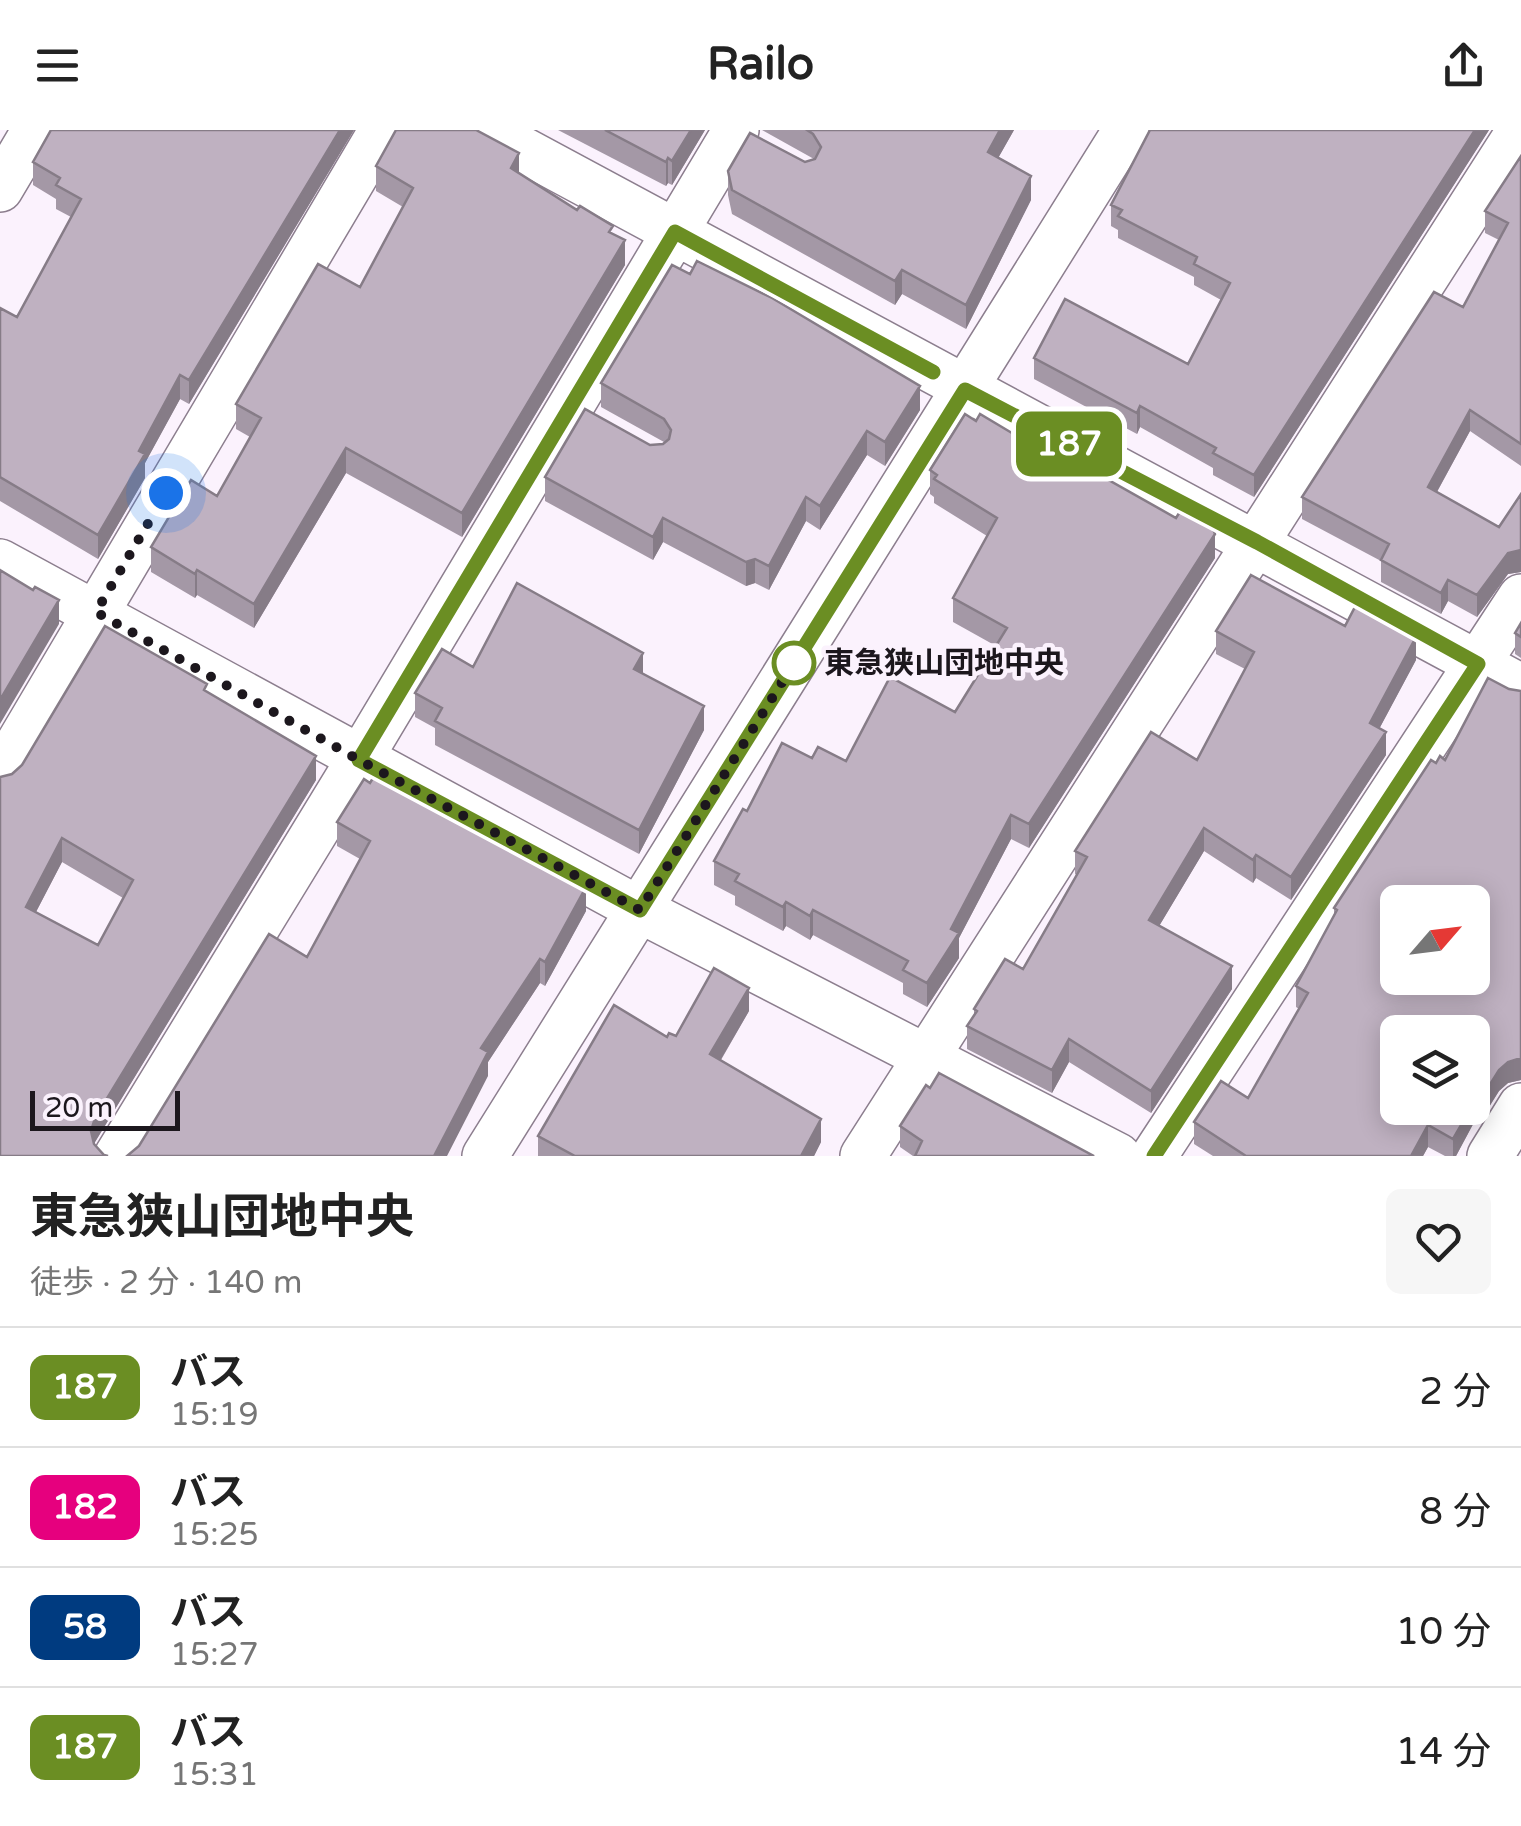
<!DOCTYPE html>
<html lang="ja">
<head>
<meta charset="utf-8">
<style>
	body { margin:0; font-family:"Varela Round","Noto Sans JP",sans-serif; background:#f6f6f6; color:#222; height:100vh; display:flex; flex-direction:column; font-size:38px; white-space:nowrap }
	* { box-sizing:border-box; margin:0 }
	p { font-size:32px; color:#767676 }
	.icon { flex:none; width:55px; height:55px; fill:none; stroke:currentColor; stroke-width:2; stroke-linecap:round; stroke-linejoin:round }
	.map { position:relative; height:1026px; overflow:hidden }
	.side { display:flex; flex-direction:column; background:#fff; flex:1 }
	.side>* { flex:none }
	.badge { padding:0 20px; border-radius:15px; font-size:35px; line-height:65px }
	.needle { width:65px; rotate:62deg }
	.buttons { position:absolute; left:1380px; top:755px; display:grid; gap:20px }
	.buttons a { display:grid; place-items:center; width:110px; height:110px; border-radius:15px; background:#fff; box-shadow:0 5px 25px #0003; font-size:50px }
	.scale { position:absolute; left:30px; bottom:25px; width:150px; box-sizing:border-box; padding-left:10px; border:5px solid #1c171d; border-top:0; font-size:28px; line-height:35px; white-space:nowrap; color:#1c171d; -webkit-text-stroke:8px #fbf2fd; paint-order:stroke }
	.you { position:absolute; width:50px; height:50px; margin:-25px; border:8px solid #fff; border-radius:50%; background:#1a73e8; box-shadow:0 0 0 15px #1a73e833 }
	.map>.badge { position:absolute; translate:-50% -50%; box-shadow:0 0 0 5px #fff }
	.round { display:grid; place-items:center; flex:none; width:105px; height:105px; border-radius:15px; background:#f6f6f6 }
	.summary { display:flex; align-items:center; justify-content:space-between; height:170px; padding:0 30px }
	h1 { font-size:48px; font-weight:700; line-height:75px }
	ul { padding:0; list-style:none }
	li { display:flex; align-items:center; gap:30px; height:120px; padding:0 30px; border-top:2px solid #e0e0e0 }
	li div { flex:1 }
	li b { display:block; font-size:38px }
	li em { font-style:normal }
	li .badge { min-width:110px; font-weight:700; text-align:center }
	header { display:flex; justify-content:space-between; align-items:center; height:130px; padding:0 30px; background:#fff; font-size:45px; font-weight:700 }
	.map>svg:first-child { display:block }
</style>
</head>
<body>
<header><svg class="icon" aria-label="menu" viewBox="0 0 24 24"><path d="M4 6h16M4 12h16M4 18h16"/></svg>Railo<svg class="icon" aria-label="share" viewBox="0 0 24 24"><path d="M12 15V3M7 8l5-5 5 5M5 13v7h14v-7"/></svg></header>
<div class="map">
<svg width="1521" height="1026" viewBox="0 0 1521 1026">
	<rect width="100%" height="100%" fill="#fbf2fd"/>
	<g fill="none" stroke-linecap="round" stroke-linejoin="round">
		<defs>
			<path id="street" d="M486 0 1521 557
				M0 59 35 0
				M0 432 640 780 1118 1026
				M0 645 382 0
				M117 1026 359 630 736 0
				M485 1026 1126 0
				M863 1026 1520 0
				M1154 1026 1521 467
				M1490 1026 1521 976"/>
		</defs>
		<use href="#street" stroke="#8c7e8e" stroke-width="48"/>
		<use href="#street" stroke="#fff" stroke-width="45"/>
	</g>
	<path fill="#a498a6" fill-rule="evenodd" d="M354 0 189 274 180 269 145 333V348L98 429 0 371V178L17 187 71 87 56 79V69L33 55V32Z
		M558 0H705L672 55 668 53 666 56Z
		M762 0H1014L998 28 1031 70 966 199 902 164 895 175 732 84 728 65V41L805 32 814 29Z
		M1150 0H1489L1254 367 1213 345V338L1140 297 1137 304 1034 249V228L1188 234 1221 170 1194 155V147L1118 108V100L1111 96V75Z
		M1521 26V336L1470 301 1437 362 1499 397 1521 364V442L1508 444 1477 487 1448 471 1441 484 1381 452V431L1302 389V367L1463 177 1499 110 1485 103V81Z
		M376 36 519 43 613 104 625 135 462 407 346 343 254 498 197 465 195 468 151 442V417L217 366 250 307 236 299V274L360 157 403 77 376 61Z
		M601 253 920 280 885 336 867 325 820 400 806 391 769 460 755 453 746 456 663 412 653 430 545 371V347L650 315 663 314 664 312 601 277Z
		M930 340 1215 428 1029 718 1011 709 959 808V828L927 877 903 864V853L813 805 810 810 786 796 783 801 735 775V766L714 755V731L747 681 812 628 846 631 955 582 996 516 953 492V468L987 406 934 373V367L930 364Z
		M1521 493V528L1515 524V503Z
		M1345 496 1416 530 1379 599 1386 625 1291 770 1256 748 1253 753 1204 721 1159 796 1232 859 1151 983 1069 932 1052 963 967 919V896L974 886V879L1023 839 1077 745 1075 744V721L1197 630 1245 539 1216 524V501Z
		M473 537 643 544 704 600 639 724 435 615V598L415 587V563Z
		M1509 559 1521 561V950L1508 953 1499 961 1484 985 1479 983 1456 1026H1445L1428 1017 1423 1026H1213L1194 1014V992L1248 968 1299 879 1296 877V856L1334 785V778L1436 633 1445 630Z
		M207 562 316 650 95 1012 94 1014 104 1025 0 1026 12 644ZM62 732 123 768 98 815 36 782Z
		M337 692 586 781 545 856 540 853 488 932V946L129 1026 139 1016 307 827 360 729 337 716Z
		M749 881 721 930 821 1012 814 1026H538V1006L667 907 676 906Z
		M900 996 1094 1026H913L900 1017Z"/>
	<path fill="#867c87" d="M340 0H354L189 274V250Z
		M691 0H705L672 55V31Z
		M1000 0H1014L988 46V22Z
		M1475 0H1489L1254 367V345Z
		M519 23V48L511 38Z
		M668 28V53L666 56V32Z
		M1031 46V70L966 199V175Z
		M625 110V135L462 407V383Z
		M902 140V164L895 175V151Z
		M180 245V269L145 333V348L98 429V405L139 321Z
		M920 256V280L885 336V312Z
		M1140 276V297L1137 304V283Z
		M1470 280V301L1428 378V357Z
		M867 301V325L820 400V376Z
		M346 318V343L254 498V474Z
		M806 367V391L769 460V436Z
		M663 388V412L653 430V407Z
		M1215 404V428L1029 718V694Z
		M1521 420V442L1508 444 1477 487V465L1508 423Z
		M755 429V453L746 456V432Z
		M197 440V465L195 468V444Z
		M1448 450V471L1441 484V463Z
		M59 470V494L0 594V570Z
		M1416 507V530L1370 616V593Z
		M643 523V547L634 539Z
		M704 576V600L639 724V700Z
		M1386 602V625L1291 770V747Z
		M316 626V650L95 1012 91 1024V1001L95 988Z
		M1011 685V709L959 808V828L927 877V853L951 799Z
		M1204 698V721L1149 813V790Z
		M62 708V732L26 801V777Z
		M1256 725V748L1253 753V730Z
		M586 757V781L545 856V832Z
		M786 772V796L783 801V777Z
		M813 780V805L810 810V786Z
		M540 829V853L488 932V946L447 1026H434L481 918Z
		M1232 836V859L1151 983V961Z
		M749 858V881L710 948V924Z
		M1069 909V932L1052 963V940Z
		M1521 928V950L1508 953 1499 961 1484 985V964L1499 940 1508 932Z
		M1479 961V983L1456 1026H1453V1009L1471 978H1472V974Z
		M821 989V1012L814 1026H801Z
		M1428 995V1017L1423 1026H1411Z"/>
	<path fill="#bfb1c1" stroke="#867c87" stroke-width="2.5" fill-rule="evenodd" d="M51 0H340L189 250 180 245 139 321 145 324 98 405 0 347V178L17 187 81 69 56 55 60 48 33 32Z
		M396 0H476L519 23 511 38 577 80 580 76 613 96 609 102 625 110 462 383 346 318 254 474 197 440 195 444 151 417 191 350 217 366 261 288 236 274 318 134 360 157 413 58 376 36Z
		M605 0H691L672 31 668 28 666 32Z
		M807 0H1000L988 22 1031 46 966 175 902 140 895 151 732 60 728 41 750 3 805 32 815 29 821 17 813 4Z
		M1150 0H1475L1254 345 1213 323 1216 318 1140 276 1137 283 1034 228 1065 169 1188 234 1230 153 1194 134 1197 127 1118 86 1122 80 1111 75Z
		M1521 26V314L1470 280 1428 357 1499 397 1521 364V420L1508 423 1477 465 1448 450 1441 463 1381 430 1389 414 1302 367 1434 162 1463 177 1508 93 1485 81Z
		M697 131 772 168 920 256 885 312 867 301 820 376 806 367 769 436 755 429 746 432 663 388 653 407 545 347 585 279 650 315 663 314 669 309 671 300 664 289 601 253 672 135 690 144Z
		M965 284 976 291 980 284 1037 318 1041 312 1176 388 1181 380 1212 396 1215 404 1029 694 1011 685 951 799 959 803 927 853 903 840 908 831 813 780 810 786 786 772 783 777 735 751 739 744 714 731 743 679 747 681 782 613 812 628 818 617 846 631 890 547 955 582 1007 498 953 468 997 388 934 349 937 345 930 340Z
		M0 440 33 460 35 457 59 470 0 570Z
		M1251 445 1345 496 1356 475 1416 507 1370 593 1386 602 1291 747 1256 725 1253 730 1204 698 1149 790 1232 836 1151 961 1069 909 1052 940 967 896 977 881 974 879 1005 829 1023 839 1087 727 1075 721 1151 602 1197 630 1254 522 1216 501Z
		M517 453 643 523 634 539 704 576 639 700 435 591 442 578 415 563 442 519 473 537Z
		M1521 493V507L1515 503Z
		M105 496 207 554 204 560 316 626 95 988 91 1001 94 1014 104 1025 108 1026H0V647L12 644 22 635ZM62 708 133 750 98 815 26 777Z
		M1488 548 1509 559 1521 561V928L1508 932 1499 940 1484 964 1479 961 1472 974V902H1398V978H1471L1453 1009 1428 995 1411 1026H1246L1194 992 1221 951 1248 968 1308 863 1296 856 1337 780 1334 778 1431 630 1436 633 1440 626 1445 630ZM1398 772H1472V848H1398Z
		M376 643 586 757 545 832 540 829 481 918 488 922 434 1026H127L139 1016 269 804 307 827 370 711 337 692 364 649 370 653Z
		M714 838 749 858 710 924 821 989 801 1026H575L538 1006 614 875 667 907 669 903 676 906Z
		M939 943 1094 1026H915L922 1011 900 996 926 955 930 958Z"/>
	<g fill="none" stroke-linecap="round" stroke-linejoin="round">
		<defs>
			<path id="line" d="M933 242 675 102 359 630 640 780 965 260 1257 412 1478 534 1154 1026"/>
		</defs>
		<use href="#line" stroke="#fff" stroke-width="22"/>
		<use href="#line" stroke="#6b8e23" stroke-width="15"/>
		<path stroke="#1c171d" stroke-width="10" stroke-dasharray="0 18" d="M166 363 96 482 359 630 640 780 794 533"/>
	</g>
	<circle fill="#fff" stroke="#6b8e23" stroke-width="5" cx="794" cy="533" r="20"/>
	<g text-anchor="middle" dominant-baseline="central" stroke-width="9" stroke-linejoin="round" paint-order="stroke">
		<g font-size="30" font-weight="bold" fill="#1c171d" stroke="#fbf2fd" text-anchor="start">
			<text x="824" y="533">東急狭山団地中央</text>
		</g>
	</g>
</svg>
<div class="buttons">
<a><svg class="needle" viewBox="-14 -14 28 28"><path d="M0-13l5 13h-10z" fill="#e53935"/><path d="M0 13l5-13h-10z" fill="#767676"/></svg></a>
<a><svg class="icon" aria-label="layers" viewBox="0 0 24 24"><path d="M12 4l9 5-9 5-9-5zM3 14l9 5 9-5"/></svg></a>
</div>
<div class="scale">20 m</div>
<div class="you" style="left:166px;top:363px"></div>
<b class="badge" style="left:1069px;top:314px;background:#6b8e23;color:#fff">187</b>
</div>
<section class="side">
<div class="summary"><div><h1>東急狭山団地中央</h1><p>徒歩 · 2 分 · 140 m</p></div><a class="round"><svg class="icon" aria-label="heart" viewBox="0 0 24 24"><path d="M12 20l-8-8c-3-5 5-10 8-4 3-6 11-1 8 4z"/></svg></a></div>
<ul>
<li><span class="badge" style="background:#6b8e23;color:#fff">187</span><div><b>バス</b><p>15:19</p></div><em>2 分</em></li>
<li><span class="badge" style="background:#e6007e;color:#fff">182</span><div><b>バス</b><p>15:25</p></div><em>8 分</em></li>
<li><span class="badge" style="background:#003b80;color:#fff">58</span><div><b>バス</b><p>15:27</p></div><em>10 分</em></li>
<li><span class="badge" style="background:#6b8e23;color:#fff">187</span><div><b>バス</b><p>15:31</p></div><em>14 分</em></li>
</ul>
</section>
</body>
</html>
